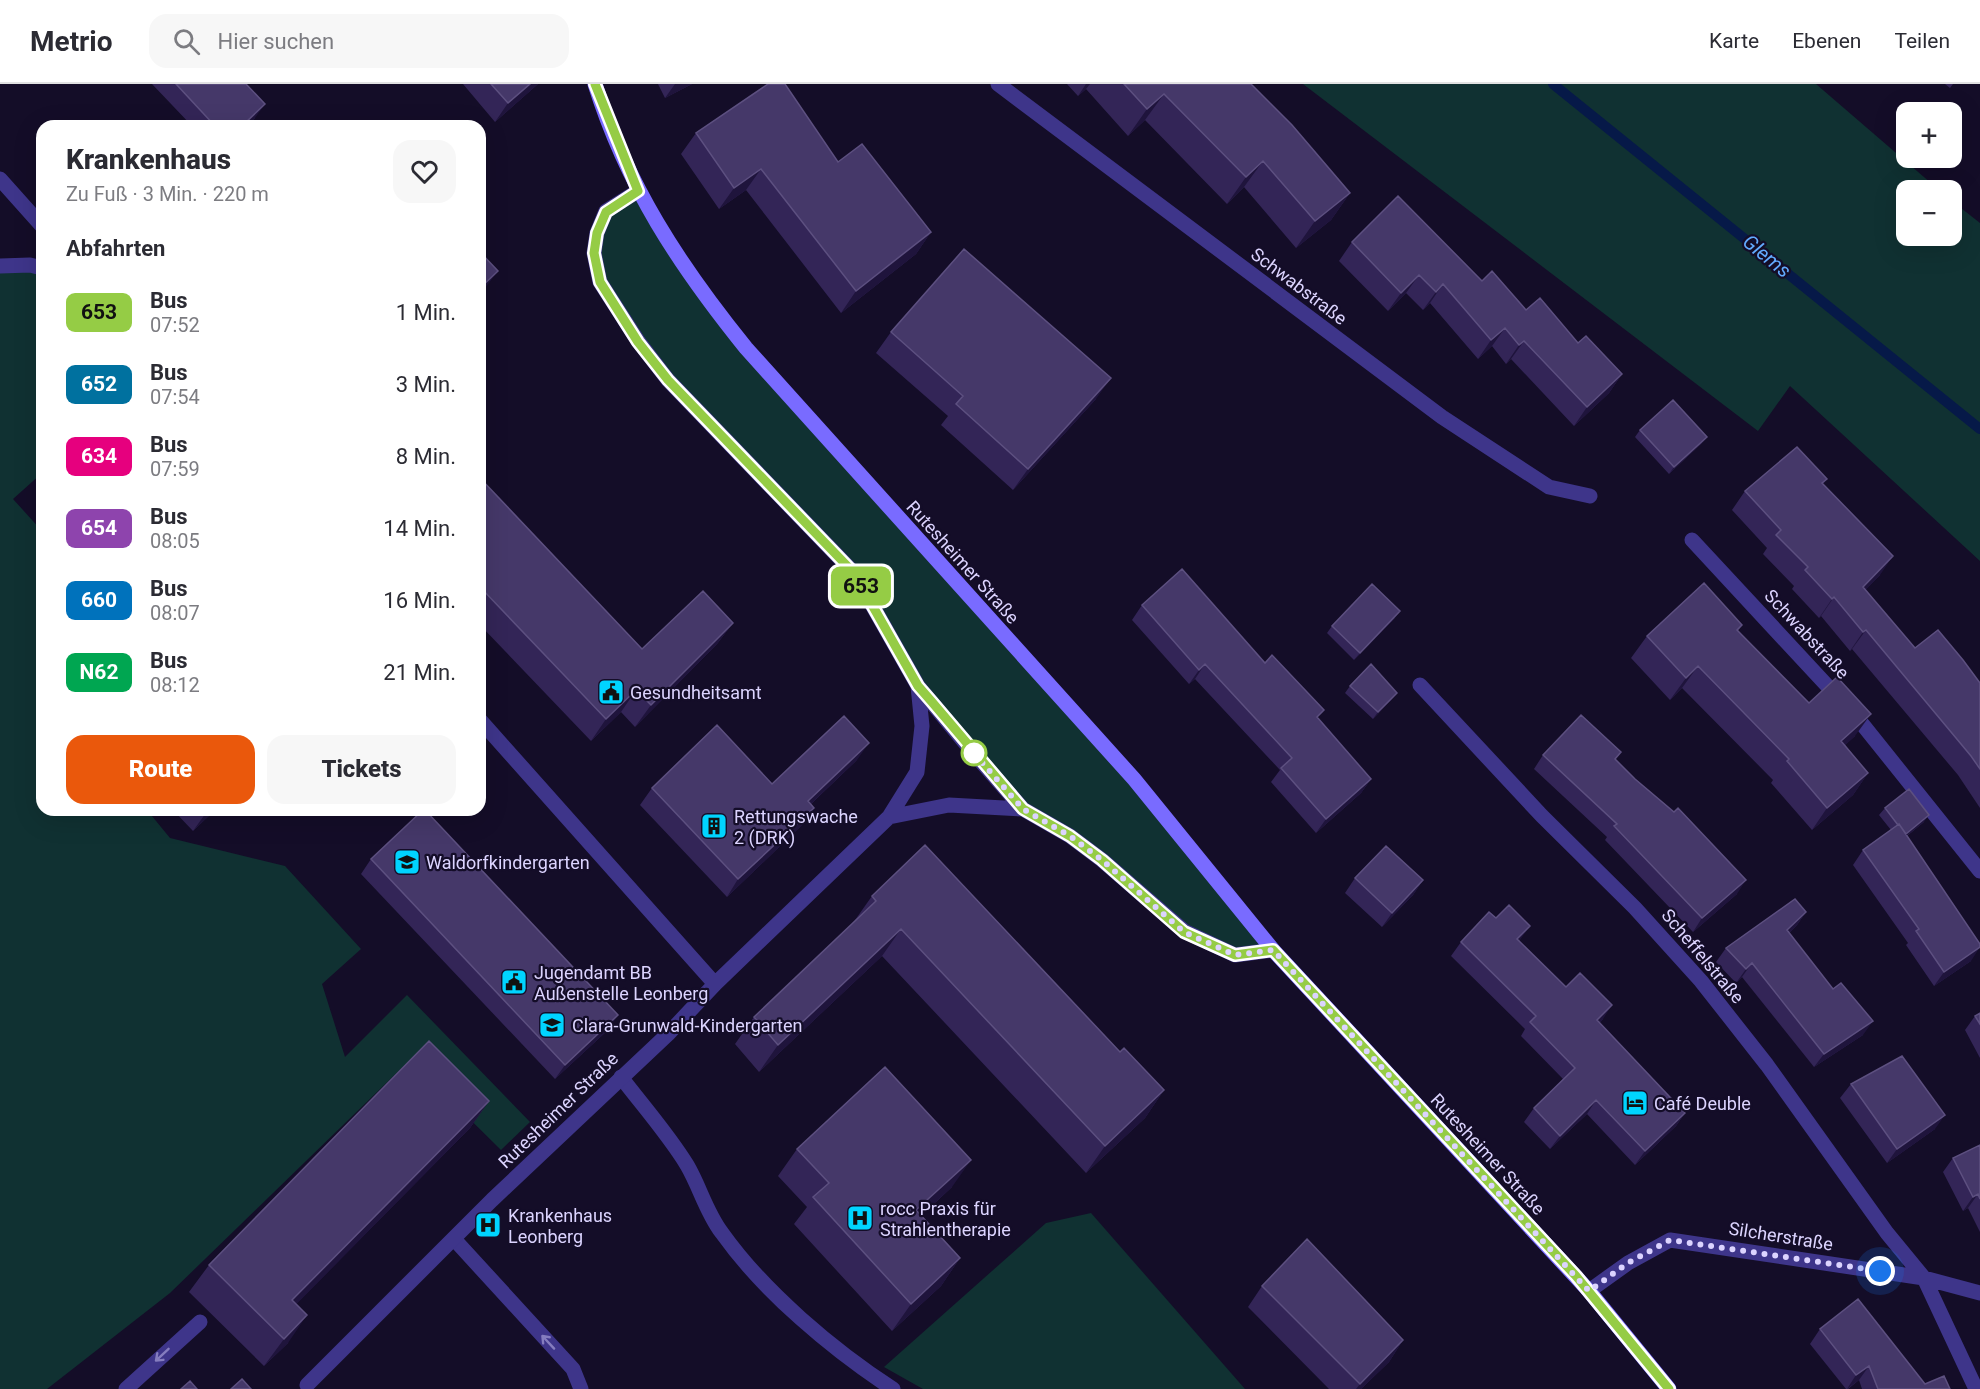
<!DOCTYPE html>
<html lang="de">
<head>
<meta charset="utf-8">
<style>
	body { margin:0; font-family:Roboto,sans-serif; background:#f7f7f7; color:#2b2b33; height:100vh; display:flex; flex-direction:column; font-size:22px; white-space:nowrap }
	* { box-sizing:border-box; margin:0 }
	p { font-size:20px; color:#7c7c81 }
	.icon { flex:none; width:33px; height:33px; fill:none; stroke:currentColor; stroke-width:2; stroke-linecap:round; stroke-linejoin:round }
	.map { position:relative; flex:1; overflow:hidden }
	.details { position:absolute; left:36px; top:36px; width:450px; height:696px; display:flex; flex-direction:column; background:#fff; border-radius:18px; box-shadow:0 6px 24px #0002 }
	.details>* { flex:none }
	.badge { padding:0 12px; border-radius:9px; font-size:21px; line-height:39px }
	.controls { position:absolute; left:1896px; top:18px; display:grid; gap:12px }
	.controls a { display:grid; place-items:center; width:66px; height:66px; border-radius:12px; background:#fff; box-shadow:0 6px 24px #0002; font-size:30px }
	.you { position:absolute; width:30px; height:30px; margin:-15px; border:4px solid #fff; border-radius:50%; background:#1a73e8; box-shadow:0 0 0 9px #1a73e833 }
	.map>.badge { position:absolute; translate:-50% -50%; box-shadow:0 0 0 3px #fff }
	h2 { padding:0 30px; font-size:22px; line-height:54px }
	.round { display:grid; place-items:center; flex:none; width:63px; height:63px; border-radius:18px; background:#f7f7f7 }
	.head { display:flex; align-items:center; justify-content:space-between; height:102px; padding:0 30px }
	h1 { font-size:28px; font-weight:800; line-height:45px }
	.primary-button { display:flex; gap:12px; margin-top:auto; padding:12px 30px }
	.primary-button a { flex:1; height:69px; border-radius:18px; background:#ea580c; color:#fff; font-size:24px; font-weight:800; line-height:69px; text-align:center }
	.primary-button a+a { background:#f7f7f7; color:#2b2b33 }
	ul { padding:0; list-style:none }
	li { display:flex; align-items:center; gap:18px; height:72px; padding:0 30px }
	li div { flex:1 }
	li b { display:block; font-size:22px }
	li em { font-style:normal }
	li .badge { min-width:66px; font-weight:700; text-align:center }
	header { display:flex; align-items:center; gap:36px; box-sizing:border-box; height:84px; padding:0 30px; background:#fff; border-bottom:2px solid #e1e1e2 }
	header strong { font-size:28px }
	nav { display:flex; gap:33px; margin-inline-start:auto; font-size:21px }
	.search { width:420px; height:54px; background:#f7f7f7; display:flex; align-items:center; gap:15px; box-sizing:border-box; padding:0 21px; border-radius:18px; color:#7c7c81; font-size:22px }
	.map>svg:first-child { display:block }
</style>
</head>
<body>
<header>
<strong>Metrio</strong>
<div class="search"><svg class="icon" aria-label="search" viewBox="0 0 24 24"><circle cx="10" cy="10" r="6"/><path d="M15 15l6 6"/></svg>Hier suchen</div>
<nav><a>Karte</a><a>Ebenen</a><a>Teilen</a></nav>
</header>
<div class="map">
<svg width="1980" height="1305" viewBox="0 0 1980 1305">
	<rect width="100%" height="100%" fill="#140d28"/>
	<path fill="#103132" d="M1303 0H1816L1939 106H1906V152H1952V117L1980 139V477L1790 302 1758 347Z
		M638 107 699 205 1273 866 1235 871 1184 847 1023 725 918 602 854 489 668 296 600 198 597 149 606 127Z
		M0 182 42 184V389L13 415 42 447V726H147L170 754 285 782 361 865 322 900 345 973 407 911 530 1038 501 1066 410 976 170 1209 47 1305H0Z
		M1091 1129 1245 1305H923L884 1283 1046 1139Z"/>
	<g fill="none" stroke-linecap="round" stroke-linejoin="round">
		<path stroke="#061948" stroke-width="10" d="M1553 0 1980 345"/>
		<path stroke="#3e358a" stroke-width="15" d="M621 993C643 1022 668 1050 687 1081 700 1103 706 1128 722 1149 764 1208 833 1266 893 1305
			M454 1155 573 1285 581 1305
			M126 1305 200 1238"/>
		<path stroke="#3e358a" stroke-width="15" d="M998 0 1442 333 1549 403 1590 412
			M0 95 42 142
			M638 107 606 127 597 149 594 169 600 198 638 257 668 296 854 489 918 602 971 666 1023 725 1070 752 1102 776 1184 847 1235 871 1273 866
			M0 182 30 181 42 184
			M1692 456 1859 636 1980 787
			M1420 601 1542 732 1635 824 1701 897 1767 981 1887 1149 1924 1194 1976 1305
			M480 636 715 900
			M889 733 949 721 1023 725
			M1589 1207 1628 1179 1670 1156 1924 1194 1980 1209
			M307 1301 492 1116 668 950 715 900 889 733 917 688 922 642 918 602"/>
		<path stroke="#796bff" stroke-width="15" d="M595 0C627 102 679 181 746 264L1134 695 1273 866 1589 1207 1669 1305"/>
	</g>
	<path fill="#332557" d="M152 0H246L255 34 247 42H192Z
		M463 0H538L495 38Z
		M658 0H692L665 14Z
		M1067 0H1251L1350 109 1331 136 1296 164 1244 103 1227 120 1145 36 1128 52 1086 5 1078 12Z
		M1945 0H1953L1950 4Z
		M696 49 838 78 931 148 916 170 841 229 746 106 719 125 681 70Z
		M1352 158 1482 197 1578 259 1622 290 1609 309 1574 342 1511 275 1506 280 1492 262 1478 275 1430 219 1423 226 1406 209 1388 227 1339 177Z
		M891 248 1096 315 1013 406 941 341 948 332 876 269Z
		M1640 346 1707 353 1701 360 1669 390 1635 353Z
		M480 394 642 565 733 539 717 560 635 643 621 628 591 657 480 541Z
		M1827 395 1823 400 1880 491 1865 506 1915 564 1980 599V724L1958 691 1852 565 1850 567 1821 532 1819 534 1792 505 1794 502 1763 470 1767 464 1732 426 1745 407Z
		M1142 521 1265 579 1371 695 1361 709 1316 749 1271 698 1280 686 1195 595 1189 600 1132 536Z
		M1395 534 1354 576 1327 549 1332 542Z
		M1742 541 1738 547 1809 619 1855 652 1845 661 1868 689 1853 711 1812 746 1771 699 1773 696 1682 604 1670 616 1631 574 1647 552Z
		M1350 602 1397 609 1391 616 1373 635 1345 609Z
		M1543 671 1616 676 1737 810 1693 848 1605 756 1607 753 1534 685Z
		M857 676 811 720 814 724 802 741 727 813 640 721 652 704 772 700Z
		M1885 724 1924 738 1907 752 1971 877 1934 902 1906 861 1908 859 1853 781 1863 766 1891 746 1879 731Z
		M173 726H215L193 747Z
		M371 775 608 946 555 995 361 790Z
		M1355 794 1423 796 1413 811 1382 843 1345 809Z
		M872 812 1120 968 1164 1006 1145 1034 1086 1089 882 872 759 988 735 960 754 933 853 839Z
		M1806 828 1797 841 1789 849 1863 951 1814 983 1742 893 1736 899 1716 878 1726 864Z
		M1520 856 1519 857 1566 903 1603 935 1599 939 1685 1029 1676 1042 1635 1081 1587 1030 1550 1065 1524 1038 1534 1024 1563 995 1521 952 1525 945 1451 872 1461 858Z
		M1980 929V974L1965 946 1975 932Z
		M1851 1000 1935 1045 1887 1079 1840 1014Z
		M489 1017 470 1044 296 1220 288 1259 264 1282 189 1208 209 1181Z
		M1980 1061V1148L1968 1124 1963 1127 1943 1088 1953 1074Z
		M797 1065 952 1103 921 1132 960 1174 941 1202 892 1247 794 1140 807 1123 778 1092Z
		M1262 1202 1403 1256 1389 1278 1361 1305H1329L1248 1223Z
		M1820 1245 1925 1300 1950 1305H1862L1859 1296 1848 1305H1846L1810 1260Z"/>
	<path fill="#1f143c" d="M530 0H538L495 38 508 19Z
		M675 0H692L665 14Z
		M1086 0H1090L1086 5 1078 12Z
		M1164 10 1145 36 1128 52 1147 25Z
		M265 20 255 34 247 42H242Z
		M1263 77 1244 103 1227 120 1246 93Z
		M761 85 746 106 719 125 734 104Z
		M1350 109 1331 136 1296 164 1315 137Z
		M931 148 916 170 841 229 856 207Z
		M498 187 482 208 480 211V204Z
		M1419 191 1406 209 1388 227 1401 209Z
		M1443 200 1430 219 1423 226 1436 208Z
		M1505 244 1492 262 1478 275 1491 256Z
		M1524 257 1511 275 1506 280 1519 261Z
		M1622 290 1609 309 1574 342 1587 323Z
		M1111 294 1096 315 1013 406 1028 385Z
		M1707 353 1701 360 1669 390 1674 383Z
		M1893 472 1880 491 1850 522 1863 503Z
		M1834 513 1821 532 1819 534 1832 515Z
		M1400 527 1395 534 1354 576 1360 569Z
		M733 539 717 560 635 643 651 621Z
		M1866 546 1852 565 1850 567 1863 548Z
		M1205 580 1195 595 1189 600 1199 586Z
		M1698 582 1682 604 1670 616 1686 594Z
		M636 606 621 628 591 657 606 635Z
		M1397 609 1391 616 1373 635 1378 628Z
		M1871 630 1855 652 1826 679 1841 657Z
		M869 659 857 676 796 734 808 717Z
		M1868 689 1853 711 1812 746 1827 724Z
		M1371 695 1361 709 1316 749 1326 735Z
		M814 724 802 741 727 813 738 795Z
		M208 726H215L193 747Z
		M1929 731 1924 738 1899 758 1904 751Z
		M1423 796 1413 811 1382 843 1392 829Z
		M1746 796 1737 810 1693 848 1702 834Z
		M1806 828 1797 841 1777 860 1787 846Z
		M1530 842 1520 856 1507 869 1517 855Z
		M901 845 882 872 759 988 778 961Z
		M1980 863 1971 877 1934 902 1944 888Z
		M1752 879 1742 893 1736 899 1746 885Z
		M1612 921 1603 935 1587 950 1597 936Z
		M618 931 608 946 555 995 565 981Z
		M1873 937 1863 951 1814 983 1824 970Z
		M1164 1006 1145 1034 1086 1089 1105 1062Z
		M1596 1016 1587 1030 1550 1065 1560 1052Z
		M489 1017 470 1044 273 1244 292 1216Z
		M1685 1029 1676 1042 1635 1081 1645 1067Z
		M1945 1031 1935 1045 1887 1079 1897 1065Z
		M971 1076 952 1103 897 1154 916 1126Z
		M1978 1110 1968 1124 1963 1127 1973 1113Z
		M960 1174 941 1202 892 1247 911 1220Z
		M307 1231 288 1259 264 1282 284 1255Z
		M1403 1256 1389 1278 1361 1305H1356L1360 1300Z
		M1869 1282 1859 1296 1847 1305 1856 1291Z"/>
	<path fill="#453869" stroke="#5d5080" stroke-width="1.5" d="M176 0H246L265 20 242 42H215Z
		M491 0H530L508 19Z
		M768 0H785L838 78 862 60 931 148 856 207 761 85 734 104 696 49Z
		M1124 0H1251L1292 41 1350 109 1315 137 1263 77 1246 93 1164 10 1147 25Z
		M1398 112 1482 197 1492 187 1526 226 1540 214 1578 259 1586 252 1622 290 1587 323 1524 257 1519 261 1505 244 1491 256 1443 200 1436 208 1419 191 1401 209 1352 158Z
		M964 165 1111 294 1028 385 956 320 963 312 891 248Z
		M480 168 498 187 480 204Z
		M1673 316 1707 353 1674 383 1640 346Z
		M1797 363 1827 395 1822 399 1893 472 1863 503 1915 564 1938 546 1963 576 1980 599V685L1971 672 1866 546 1863 548 1834 513 1832 515 1805 486 1808 483 1776 451 1781 446 1745 407Z
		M480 394 642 565 703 507 733 539 651 621 636 606 606 635 480 503Z
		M1182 485 1265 579 1272 571 1324 626 1317 633 1371 695 1326 735 1281 684 1292 674 1205 580 1199 586 1142 521Z
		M1704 499 1742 541 1737 546 1809 619 1837 593 1871 630 1841 657 1868 689 1827 724 1787 677 1789 675 1698 582 1686 594 1647 552Z
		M1372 500 1400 527 1360 569 1332 542Z
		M1371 580 1397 609 1378 628 1350 602Z
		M1581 631 1621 668 1615 675 1635 695 1674 728 1678 724 1746 796 1702 834 1614 742 1617 740 1543 671Z
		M844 632 869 659 808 717 814 724 738 795 652 704 717 641 772 700Z
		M1909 705 1929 731 1906 750 1899 740 1898 741 1885 724Z
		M423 726H425L618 931 565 981 371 775Z
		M1899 740 1980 860V863L1944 888 1916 847 1919 845 1863 766Z
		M925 761 1120 968 1124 964 1164 1006 1105 1062 901 845 778 961 754 933 876 817 872 812Z
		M1386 762 1423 796 1392 829 1355 794Z
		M1795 815 1806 828 1787 846 1833 905 1841 899 1873 937 1824 970 1752 879 1746 885 1726 864Z
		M1509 821 1530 842 1517 855 1566 903 1580 889 1612 921 1597 936 1685 1029 1645 1067 1596 1016 1560 1052 1534 1024 1575 984 1530 938 1536 932 1461 858 1489 828 1496 834Z
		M1980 929V940L1975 932Z
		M429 957 489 1017 292 1216 307 1231 284 1255 209 1181Z
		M1902 972 1945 1031 1897 1065 1851 1000Z
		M885 983 971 1076 916 1126 960 1174 911 1220 813 1113 829 1099 797 1065Z
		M1980 1061V1115L1978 1110 1973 1113 1953 1074Z
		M1307 1155 1403 1256 1360 1300 1262 1202Z
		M1858 1215 1925 1300 1944 1292 1950 1305H1878L1869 1282 1856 1291 1820 1245Z
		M242 1295 251 1305H231Z
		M190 1297 197 1305H181Z"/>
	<defs><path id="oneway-shaft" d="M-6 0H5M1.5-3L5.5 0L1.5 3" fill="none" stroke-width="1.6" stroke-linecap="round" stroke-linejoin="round" transform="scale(1.5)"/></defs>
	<g stroke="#857dbf">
		<use href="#oneway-shaft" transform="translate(548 1258) rotate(-133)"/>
		<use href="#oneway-shaft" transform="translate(162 1271) rotate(137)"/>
	</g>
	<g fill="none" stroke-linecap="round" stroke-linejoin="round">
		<defs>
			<path id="line" d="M595 0 638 107 606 128 597 149 594 169 600 198 638 258 668 296 854 489 918 602 932 618 1023 725 1070 752 1102 776 1184 848 1235 871 1273 866 1576 1192 1669 1305"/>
		</defs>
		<use href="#line" stroke="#fff" stroke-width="14"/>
		<use href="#line" stroke="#95cc45" stroke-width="9"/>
		<path stroke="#dcd4ff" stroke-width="6" stroke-dasharray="0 10.8" d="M974 669 971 666 1023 725 1070 752 1102 776 1184 848 1235 871 1273 866 1589 1207 1628 1179 1670 1156 1880 1187"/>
	</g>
	<defs>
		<symbol id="civic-square" viewBox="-11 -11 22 22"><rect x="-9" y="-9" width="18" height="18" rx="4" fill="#00d4ff" stroke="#140d28"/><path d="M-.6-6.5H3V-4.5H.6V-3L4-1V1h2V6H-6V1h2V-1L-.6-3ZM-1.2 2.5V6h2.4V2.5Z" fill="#111"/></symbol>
		<symbol id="building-square" viewBox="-11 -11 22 22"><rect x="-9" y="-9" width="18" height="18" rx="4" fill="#00d4ff" stroke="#140d28"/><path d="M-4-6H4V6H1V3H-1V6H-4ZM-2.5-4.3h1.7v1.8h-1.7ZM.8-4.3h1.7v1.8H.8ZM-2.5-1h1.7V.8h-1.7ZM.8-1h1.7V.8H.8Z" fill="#111"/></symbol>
		<symbol id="school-square" viewBox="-11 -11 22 22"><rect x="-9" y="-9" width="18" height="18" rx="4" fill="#00d4ff" stroke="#140d28"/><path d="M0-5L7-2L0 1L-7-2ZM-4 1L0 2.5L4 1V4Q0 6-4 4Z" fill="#111"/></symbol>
		<symbol id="hotel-square" viewBox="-11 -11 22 22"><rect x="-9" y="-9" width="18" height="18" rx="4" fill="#00d4ff" stroke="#140d28"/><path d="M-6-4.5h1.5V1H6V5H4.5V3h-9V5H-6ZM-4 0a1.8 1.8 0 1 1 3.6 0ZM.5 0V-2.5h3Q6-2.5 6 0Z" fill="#111"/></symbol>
		<symbol id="hospital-square" viewBox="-11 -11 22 22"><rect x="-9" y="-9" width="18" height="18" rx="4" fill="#00d4ff" stroke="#140d28"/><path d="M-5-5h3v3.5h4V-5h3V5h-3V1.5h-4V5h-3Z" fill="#111"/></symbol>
	</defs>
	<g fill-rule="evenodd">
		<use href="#civic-square" x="596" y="593" width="30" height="30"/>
		<use href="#building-square" x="699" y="727" width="30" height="30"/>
		<use href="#school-square" x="392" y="763" width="30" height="30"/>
		<use href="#civic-square" x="499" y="883" width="30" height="30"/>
		<use href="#school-square" x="537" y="926" width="30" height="30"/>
		<use href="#hotel-square" x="1620" y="1004" width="30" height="30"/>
		<use href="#hospital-square" x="845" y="1119" width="30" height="30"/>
		<use href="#hospital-square" x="473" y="1126" width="30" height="30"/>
	</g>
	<circle fill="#fff" stroke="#95cc45" stroke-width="3" cx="974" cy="669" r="12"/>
	<g text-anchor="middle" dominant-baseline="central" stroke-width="4.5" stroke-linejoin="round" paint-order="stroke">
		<g font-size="18" fill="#dcd4ff" stroke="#140d28">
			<text transform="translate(1299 202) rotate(37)">Schwabstraße</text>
			<text transform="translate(963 478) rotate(48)">Rutesheimer Straße</text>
			<text transform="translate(1807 550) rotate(47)">Schwabstraße</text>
			<text transform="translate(1703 872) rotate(50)">Scheffelstraße</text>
			<text transform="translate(558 1026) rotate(-44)">Rutesheimer Straße</text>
			<text transform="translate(1488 1070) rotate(47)">Rutesheimer Straße</text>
			<text transform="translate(1781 1152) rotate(9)">Silcherstraße</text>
		</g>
		<g font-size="18" fill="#dcd4ff" stroke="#140d28" text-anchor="start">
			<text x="630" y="608">Gesundheitsamt</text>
			<text x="734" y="732">Rettungswache<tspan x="734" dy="21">2 (DRK)</tspan></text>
			<text x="426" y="778">Waldorfkindergarten</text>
			<text x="534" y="888">Jugendamt BB<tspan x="534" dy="21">Außenstelle Leonberg</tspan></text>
			<text x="572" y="941">Clara-Grunwald-Kindergarten</text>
			<text x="1654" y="1019">Café Deuble</text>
			<text x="880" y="1124">rocc Praxis für<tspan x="880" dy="21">Strahlentherapie</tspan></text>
			<text x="508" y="1131">Krankenhaus<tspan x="508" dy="21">Leonberg</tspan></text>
		</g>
		<g font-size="20" font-style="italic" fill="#62abff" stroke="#140d28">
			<text transform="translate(1767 172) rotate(39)">Glems</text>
		</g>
	</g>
</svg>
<div class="controls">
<a>+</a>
<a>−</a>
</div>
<div class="you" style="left:1880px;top:1187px"></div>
<b class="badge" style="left:861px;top:502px;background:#95cc45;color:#111">653</b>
<section class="details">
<div class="head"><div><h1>Krankenhaus</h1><p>Zu Fuß · 3 Min. · 220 m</p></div><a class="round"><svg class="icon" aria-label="heart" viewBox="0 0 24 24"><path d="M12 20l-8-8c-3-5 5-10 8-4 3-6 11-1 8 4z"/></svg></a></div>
<h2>Abfahrten</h2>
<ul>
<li><span class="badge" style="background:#95cc45;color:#111">653</span><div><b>Bus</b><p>07:52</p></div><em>1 Min.</em></li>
<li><span class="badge" style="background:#00719f;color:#fff">652</span><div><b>Bus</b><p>07:54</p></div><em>3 Min.</em></li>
<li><span class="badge" style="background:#e6007e;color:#fff">634</span><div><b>Bus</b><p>07:59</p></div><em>8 Min.</em></li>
<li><span class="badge" style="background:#8e44ad;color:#fff">654</span><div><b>Bus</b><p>08:05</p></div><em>14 Min.</em></li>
<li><span class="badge" style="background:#0072bc;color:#fff">660</span><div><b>Bus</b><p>08:07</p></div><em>16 Min.</em></li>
<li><span class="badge" style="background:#00a651;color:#fff">N62</span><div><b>Bus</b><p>08:12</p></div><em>21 Min.</em></li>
</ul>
<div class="primary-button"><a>Route</a><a>Tickets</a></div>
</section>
</div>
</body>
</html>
